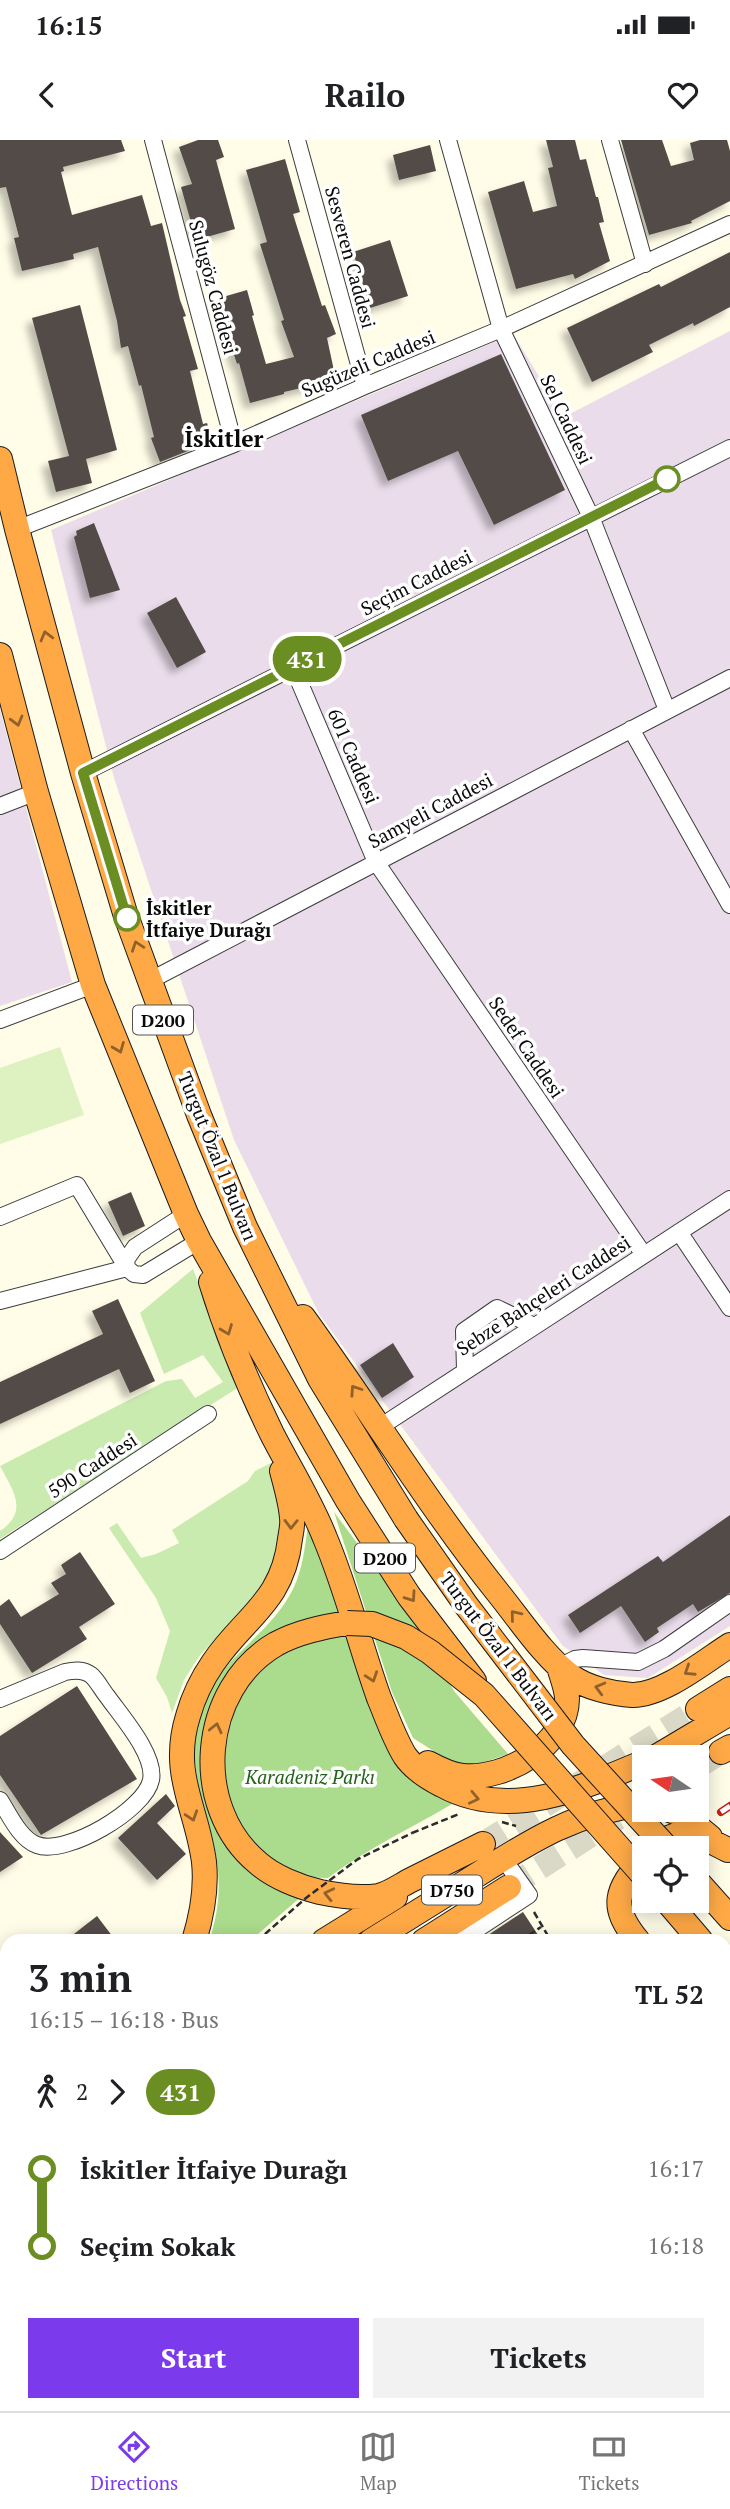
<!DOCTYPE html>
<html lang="en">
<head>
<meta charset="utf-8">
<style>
	body { margin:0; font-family:"PT Serif",serif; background:#f2f2f2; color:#202124; height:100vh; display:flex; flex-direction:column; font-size:26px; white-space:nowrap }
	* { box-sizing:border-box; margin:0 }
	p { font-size:23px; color:#757577 }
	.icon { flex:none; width:38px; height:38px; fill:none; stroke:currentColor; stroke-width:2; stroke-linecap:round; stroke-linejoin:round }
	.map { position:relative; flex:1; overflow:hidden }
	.drawer { position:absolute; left:0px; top:1794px; width:732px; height:478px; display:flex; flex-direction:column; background:#fff; border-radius:21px 21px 0 0; box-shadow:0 4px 18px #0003 }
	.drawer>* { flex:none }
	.badge { padding:0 14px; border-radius:23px; font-size:24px; line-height:46px }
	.needle { width:46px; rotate:283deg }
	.fabs { position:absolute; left:632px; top:1605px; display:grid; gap:14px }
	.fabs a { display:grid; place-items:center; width:77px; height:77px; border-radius:0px; background:#fff; box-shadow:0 4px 18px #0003; font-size:35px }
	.map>.badge { position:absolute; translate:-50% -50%; box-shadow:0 0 0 4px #fff }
	.legs { display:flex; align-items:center; gap:10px; height:77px; padding:0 28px; font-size:23px }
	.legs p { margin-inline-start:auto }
	.head { display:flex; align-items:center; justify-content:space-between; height:119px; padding:0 28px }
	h1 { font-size:38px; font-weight:800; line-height:52px }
	.cta { display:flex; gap:14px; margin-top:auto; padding:14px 28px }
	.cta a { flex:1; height:80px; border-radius:0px; background:#7c3aed; color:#fff; font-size:28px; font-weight:800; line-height:80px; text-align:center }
	.cta a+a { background:#f2f2f2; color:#202124 }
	ul { padding:0 28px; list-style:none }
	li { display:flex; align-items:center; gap:24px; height:77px; font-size:26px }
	li i { display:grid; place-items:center; width:10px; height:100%; margin:0 9px; background:currentColor }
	li i::after { content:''; width:18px; height:18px; margin:-9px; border:5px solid; border-radius:50%; background:#fff }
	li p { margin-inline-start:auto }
	li:first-child i { background:linear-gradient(#0000 50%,currentColor 0) }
	li:last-child i { background:linear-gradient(currentColor 50%,#0000 0) }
	.status { display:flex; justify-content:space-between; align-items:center; height:49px; padding:0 35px; background:#fff; direction:ltr }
	.status svg { height:19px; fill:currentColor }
	header { display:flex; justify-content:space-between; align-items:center; height:91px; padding:0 28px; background:#fff; font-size:32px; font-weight:800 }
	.menu { display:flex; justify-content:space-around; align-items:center; height:98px; border-top:2px solid #e0e0e0; background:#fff; font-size:19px; color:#757577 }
	.menu a { display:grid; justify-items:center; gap:4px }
	.menu .on { color:#7c3aed }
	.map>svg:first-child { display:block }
</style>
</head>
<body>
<div class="status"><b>16:15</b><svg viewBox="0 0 49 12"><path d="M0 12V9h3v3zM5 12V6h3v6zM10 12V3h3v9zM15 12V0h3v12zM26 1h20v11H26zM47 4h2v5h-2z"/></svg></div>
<header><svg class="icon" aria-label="back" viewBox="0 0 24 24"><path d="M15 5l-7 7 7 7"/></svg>Railo<svg class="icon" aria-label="heart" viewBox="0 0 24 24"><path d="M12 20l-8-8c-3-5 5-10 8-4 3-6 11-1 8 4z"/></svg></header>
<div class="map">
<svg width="730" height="2271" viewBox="0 0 730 2271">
	<defs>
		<filter id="shadow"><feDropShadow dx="-6" dy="6" stdDeviation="3.5" flood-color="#0004"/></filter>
	</defs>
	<rect width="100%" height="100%" fill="#fffce7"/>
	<path fill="#eadcea" d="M730 191V1486L648 1538 604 1535 563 1506 319 1174 234 1000 114 638 51 390 513 194 564 277Z
		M0 569 72 842 0 866Z"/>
	<path fill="#c9ebaf" d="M193 1129 239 1247 0 1399V1391C30 1371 12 1349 0 1326L166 1241 182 1239 195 1258 223 1242 203 1215 164 1234 140 1173Z
		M273 1322 283 1364 273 1421 262 1447 246 1469 200 1515 184 1540 172 1573 167 1557 156 1538 170 1491 156 1458 109 1388 117 1383 141 1418 156 1414 179 1403 172 1390 248 1341 255 1331Z
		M725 1917 730 1920V2122L724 2121Z
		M7 2155V2207L0 2212V2159Z"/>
	<path fill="#abdc8d" d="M334 1372 423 1492 454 1551 508 1614 479 1624H465L451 1622 413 1598 392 1552Z
		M308 1385 340 1473 262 1503 204 1646 303 1755 250 1801H209C218 1775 221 1749 217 1722 211 1674 187 1637 197 1585 211 1517 268 1502 294 1447 303 1427 305 1406 308 1385Z
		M350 1493 413 1635 452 1664C410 1689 366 1709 328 1738 312 1739 295 1731 282 1724 204 1681 210 1561 279 1515 285 1511 291 1506 297 1503 313 1497 333 1496 350 1493Z"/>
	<path fill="#ddf1c1" d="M60 907 84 975 0 1004V928Z"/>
	<path fill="#534c46" filter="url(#shadow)" d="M0 0H121L125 11 63 27 64 31 61 32 72 75 142 55 151 86 162 83 180 160 186 176 183 177 198 229 190 231 203 284 207 283 213 301 160 322 151 298 154 297 141 245 139 246 128 206 121 208 117 181 98 107 73 114 74 119 22 131 14 98 19 97 6 47 0 48Z
		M198 0H218L224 17 216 20 235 89 196 100 181 47 192 44 179 7Z
		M546 0H575L580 20 586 19 596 57H598L604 82 599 83 610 121 575 139 573 134 516 149 488 52 524 41 533 72 557 66 548 28 553 27Z
		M621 0H662L671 26 694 20 690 3 700 0H727L730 11V61L691 81 692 83 649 95Z
		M430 5 436 31 399 40 393 15Z
		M285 19 300 72 293 74 322 166 325 165 336 194 327 198 336 240 284 252V254L250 263 239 223 237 224 216 159 247 150 254 175 252 176 266 224 294 217 281 181 284 180 260 104 267 102 246 30Z
		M390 100 408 156 370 168 353 112Z
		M730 112V167L694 186 693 183 649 205 653 212 592 242 567 188 659 144 661 147Z
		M80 165 117 310 86 319 92 343 56 352 48 321 69 316 32 178Z
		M501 214 565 350 494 385 458 311 388 341 361 275Z
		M94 383 120 450 90 458 74 397 77 395 76 391Z
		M176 457 206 512 177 528 147 473Z
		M131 1052 145 1086 123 1096 108 1062Z
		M118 1159 155 1241 130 1253 119 1229 0 1284V1242L103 1194 92 1171Z
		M393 1203 414 1237 382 1258 360 1225Z
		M730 1375V1453L698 1472 693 1464 657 1488 659 1492 645 1502 621 1466 580 1493 568 1475 658 1416 663 1422Z
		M80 1412 115 1464 79 1487 87 1499 32 1533 0 1484V1466L9 1459 21 1477 59 1454 51 1443 66 1434 61 1425Z
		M77 1546 137 1639 41 1695 0 1635V1596Z
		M166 1654 175 1666 157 1683 186 1714 157 1740 118 1698Z
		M0 1692 23 1717 0 1732Z
		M523 1772 542 1801H479Z
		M97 1776 116 1801H65Z"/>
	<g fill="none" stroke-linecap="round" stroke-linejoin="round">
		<path stroke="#dad8c6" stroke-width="24" stroke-dasharray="24 12" stroke-linecap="butt" d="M696 1628 721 1612
			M483 1704 698 1569
			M509 1747 618 1678"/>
		<defs>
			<path id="minor" d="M153 0 234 304
				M297 0 365 246
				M448 0 501 189 591 377 667 570
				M610 0 645 124
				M17 389 234 304 365 246 501 189 730 84
				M293 527 376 722 644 1115
				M631 589 730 765
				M83 633 730 308
				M0 666 36 652
				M149 841 730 538
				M0 880 93 845
				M186 1074 135 1107 126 1120 127 1128 134 1134 143 1135 199 1101
				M0 1077 77 1045 127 1128 0 1161
				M679 1092 730 1168
				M465 1230 464 1191 497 1168 534 1186
				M380 1287 730 1059
				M0 1411 208 1274
				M559 1527 575 1519 583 1518 638 1522 664 1509 730 1463
				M0 1559 65 1532C74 1530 83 1529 91 1535 97 1540 102 1550 107 1556 121 1576 156 1615 151 1640 145 1670 66 1716 37 1705 20 1699 9 1674 0 1660
				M459 1801 529 1755 503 1718
				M0 2234 7 2229
				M136 2264 161 2271
				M191 2271 193 2264
				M430 2271 431 2264"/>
			<path id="highway" d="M0 319 17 389 83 633 125 773 199 975 245 1087 320 1239 406 1379
				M0 515 36 652 93 845 186 1074 199 1101 348 1361 409 1456 474 1541
				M211 1142C227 1194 248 1245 272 1294 290 1329 311 1362 325 1398 347 1450 360 1505 379 1558 387 1577 394 1598 405 1616 414 1629 428 1638 442 1645 507 1681 581 1649 644 1622
				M303 1177C369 1268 428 1365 499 1454 520 1480 545 1518 572 1537 587 1548 614 1554 632 1555 662 1556 705 1521 730 1505
				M347 1483C323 1487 298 1492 276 1504 200 1548 190 1667 258 1723 274 1737 299 1747 320 1752 339 1756 358 1759 378 1756 389 1754 401 1745 411 1740 435 1728 459 1716 483 1704
				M698 1569 730 1549
				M721 1612 730 1607
				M656 1617 730 1573
				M428 1623C439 1629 451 1635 463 1636 505 1640 567 1605 567 1559 567 1549 562 1537 559 1527
				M670 1670 683 1675 710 1697
				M652 1708C684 1684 696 1694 728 1710
				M696 1740 730 1778
				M666 1760 701 1801
				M194 1801C202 1775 207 1750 204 1722 197 1668 170 1634 188 1576 193 1558 202 1539 213 1523 244 1477 283 1462 290 1399 291 1392 293 1385 292 1378 291 1363 286 1346 282 1331
				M324 1801 395 1757
				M371 1801C406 1779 442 1757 477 1735 532 1700 578 1671 644 1664
				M424 1801 509 1747
				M638 1801C609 1766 616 1750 644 1718
				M724 1827 730 1834
				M724 1888 730 1893
				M0 1983 7 1977
				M0 2019 7 2013
				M0 2078 7 2073"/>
		</defs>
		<use href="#minor" stroke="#3d3d3d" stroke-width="18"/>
		<use href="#highway" stroke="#1b1b1b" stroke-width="26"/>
		<path stroke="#2c2c2c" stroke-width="2.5" stroke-dasharray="7 3.5" stroke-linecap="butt" d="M502 1682 516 1686
			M412 1693 459 1674
			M534 1772 551 1801
			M505 1801 509 1798 511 1801
			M520 1801 541 1787"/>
		<use href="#minor" stroke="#fff" stroke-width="16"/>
		<use href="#highway" stroke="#fea946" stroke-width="24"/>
		<defs>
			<path id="rail" d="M721 1672 730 1666
				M0 2152 7 2148"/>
		</defs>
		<use href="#rail" stroke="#c0201b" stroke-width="8"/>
		<use href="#rail" stroke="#fff" stroke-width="5" stroke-dasharray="16" stroke-linecap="butt"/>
		<defs>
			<path id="highway-bridge" d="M406 1379 466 1465 573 1605 667 1708
				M347 1483 372 1484 406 1497 430 1512 484 1555 644 1736"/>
		</defs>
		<use href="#highway-bridge" stroke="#1b1b1b" stroke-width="26" stroke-linecap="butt"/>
		<path stroke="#2c2c2c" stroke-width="2.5" stroke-dasharray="7 3.5" stroke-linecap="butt" d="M257 1801 306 1758 358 1719 412 1693"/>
		<use href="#highway-bridge" stroke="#fea946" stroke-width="24"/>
	</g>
	<defs><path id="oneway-chevron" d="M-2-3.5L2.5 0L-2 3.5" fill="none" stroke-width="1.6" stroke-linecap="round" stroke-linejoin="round" transform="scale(1.75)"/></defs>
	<g stroke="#90612b">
		<use href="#oneway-chevron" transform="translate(46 496) rotate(-105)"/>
		<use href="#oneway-chevron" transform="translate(17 581) rotate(75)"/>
		<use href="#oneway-chevron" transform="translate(137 806) rotate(-109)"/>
		<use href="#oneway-chevron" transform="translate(119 908) rotate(68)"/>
		<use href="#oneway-chevron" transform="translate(227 1190) rotate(69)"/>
		<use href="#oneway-chevron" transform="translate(355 1250) rotate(-124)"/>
		<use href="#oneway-chevron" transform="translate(291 1384) rotate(91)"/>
		<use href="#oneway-chevron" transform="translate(411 1457) rotate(55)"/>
		<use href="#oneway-chevron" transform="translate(515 1475) rotate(-129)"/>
		<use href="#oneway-chevron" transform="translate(689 1531) rotate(147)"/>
		<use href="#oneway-chevron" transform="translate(372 1537) rotate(71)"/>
		<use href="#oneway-chevron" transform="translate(600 1548) rotate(-165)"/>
		<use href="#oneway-chevron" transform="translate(216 1588) rotate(-77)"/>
		<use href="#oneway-chevron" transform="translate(474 1658) rotate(12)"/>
		<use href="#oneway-chevron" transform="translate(192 1676) rotate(72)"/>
		<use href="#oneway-chevron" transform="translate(329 1754) rotate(-167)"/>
	</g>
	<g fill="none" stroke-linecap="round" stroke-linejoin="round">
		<defs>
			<path id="line-1" d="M127 778 83 633 667 339"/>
		</defs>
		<use href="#line-1" stroke="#fff" stroke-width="16"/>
		<use href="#line-1" stroke="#6b8e23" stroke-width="10"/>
	</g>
	<g fill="#fff" stroke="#6b8e23" stroke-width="3.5">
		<circle cx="667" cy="339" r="12"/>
		<circle cx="127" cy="778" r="12"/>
	</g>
	<g text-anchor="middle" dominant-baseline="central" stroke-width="7" stroke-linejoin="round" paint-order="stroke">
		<g fill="#fff" stroke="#545454" stroke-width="2">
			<rect x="133" y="865.5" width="60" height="29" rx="5"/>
			<rect x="355" y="1403.5" width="60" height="29" rx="5"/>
			<rect x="422" y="1735.5" width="60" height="29" rx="5"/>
		</g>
		<g font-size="18" font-weight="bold" fill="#0a0a0a">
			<text x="163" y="880">D200</text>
			<text x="385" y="1418">D200</text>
			<text x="452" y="1750">D750</text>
		</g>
		<g font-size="19" fill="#0a0a0a" stroke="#fff">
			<text transform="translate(351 117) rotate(75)">Sesveren Caddesi</text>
			<text transform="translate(214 147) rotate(75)">Sulugöz Caddesi</text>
			<text transform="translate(368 223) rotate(-23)">Sugüzeli Caddesi</text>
			<text transform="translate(567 279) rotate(65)">Sel Caddesi</text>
			<text transform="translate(416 442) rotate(-27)">Seçim Caddesi</text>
			<text transform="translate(354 616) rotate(67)">601 Caddesi</text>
			<text transform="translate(430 670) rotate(-28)">Samyeli Caddesi</text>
			<text transform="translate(527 907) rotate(56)">Sedef Caddesi</text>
			<text transform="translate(218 1016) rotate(68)">Turgut Özal 1 Bulvarı</text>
			<text transform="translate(543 1155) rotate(-33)">Sebze Bahçeleri Caddesi</text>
			<text transform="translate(92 1325) rotate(-33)">590 Caddesi</text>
			<text transform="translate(499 1506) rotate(53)">Turgut Özal 1 Bulvarı</text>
		</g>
		<g font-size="19" font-weight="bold" fill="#0a0a0a" stroke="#fff" text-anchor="start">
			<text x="146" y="767">İskitler<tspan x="146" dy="22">İtfaiye Durağı</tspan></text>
		</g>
		<g font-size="19" font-style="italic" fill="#226418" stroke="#fff">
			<text x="310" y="1636">Karadeniz Parkı</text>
		</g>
		<g font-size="23" font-weight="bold" fill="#0a0a0a" stroke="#fff">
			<text x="224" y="298">İskitler</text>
		</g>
	</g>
</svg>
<div class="fabs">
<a><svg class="needle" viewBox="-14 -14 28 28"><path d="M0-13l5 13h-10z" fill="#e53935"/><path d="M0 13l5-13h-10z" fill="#757577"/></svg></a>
<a><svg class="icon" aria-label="locate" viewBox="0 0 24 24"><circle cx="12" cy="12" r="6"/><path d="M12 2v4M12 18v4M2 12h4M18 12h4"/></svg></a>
</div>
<b class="badge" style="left:307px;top:519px;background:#6b8e23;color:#fff">431</b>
<section class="drawer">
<div class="head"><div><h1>3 min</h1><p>16:15 – 16:18 · Bus</p></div><b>TL 52</b></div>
<div class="legs"><svg class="icon" aria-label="walk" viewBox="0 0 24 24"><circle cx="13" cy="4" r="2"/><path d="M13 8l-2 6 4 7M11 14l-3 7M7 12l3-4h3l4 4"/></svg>2<svg class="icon" aria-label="forward" viewBox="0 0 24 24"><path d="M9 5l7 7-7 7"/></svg><b class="badge" style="background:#6b8e23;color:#fff">431</b></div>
<ul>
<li><i style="color:#6b8e23"></i><b>İskitler İtfaiye Durağı</b><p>16:17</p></li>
<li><i style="color:#6b8e23"></i><b>Seçim Sokak</b><p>16:18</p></li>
</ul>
<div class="cta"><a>Start</a><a>Tickets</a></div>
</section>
</div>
<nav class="menu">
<a class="on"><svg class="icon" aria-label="directions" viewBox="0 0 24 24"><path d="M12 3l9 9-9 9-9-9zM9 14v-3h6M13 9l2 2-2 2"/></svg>Directions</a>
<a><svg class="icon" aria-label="map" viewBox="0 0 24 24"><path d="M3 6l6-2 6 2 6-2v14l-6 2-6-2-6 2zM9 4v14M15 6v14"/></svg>Map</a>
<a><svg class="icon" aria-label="tickets" viewBox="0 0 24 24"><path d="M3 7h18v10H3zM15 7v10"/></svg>Tickets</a>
</nav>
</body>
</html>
